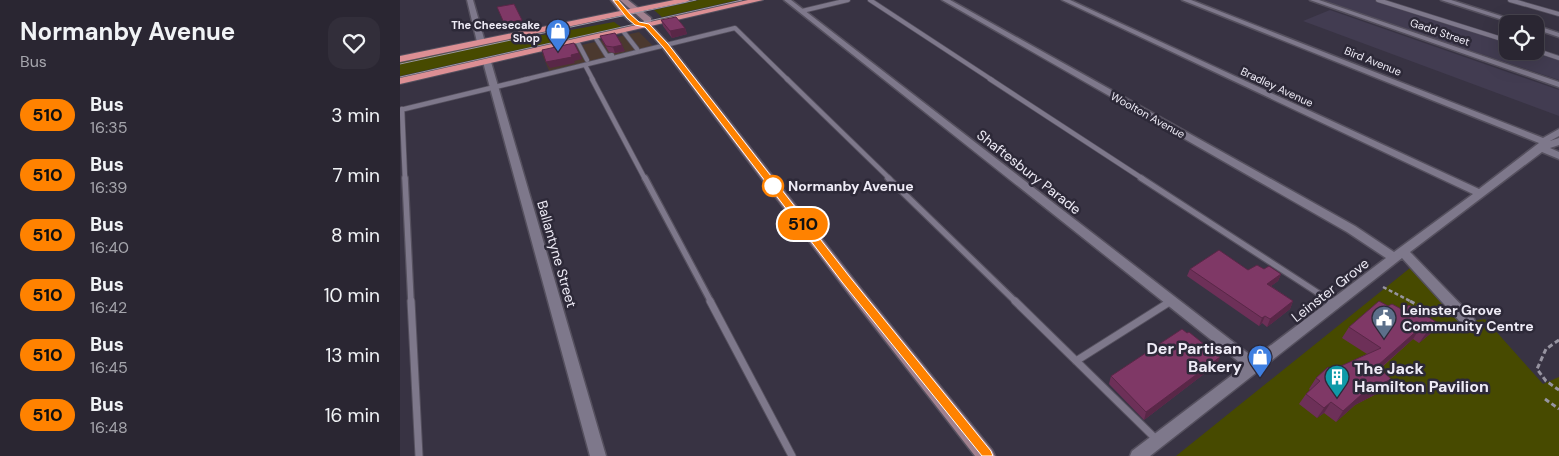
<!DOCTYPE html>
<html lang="en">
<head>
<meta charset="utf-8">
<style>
	body { margin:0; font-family:"DM Sans",sans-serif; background:#322e3a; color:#f1f3f6; height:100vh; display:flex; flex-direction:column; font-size:19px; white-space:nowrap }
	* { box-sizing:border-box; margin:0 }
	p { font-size:16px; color:#a5a5ac }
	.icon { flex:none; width:28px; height:28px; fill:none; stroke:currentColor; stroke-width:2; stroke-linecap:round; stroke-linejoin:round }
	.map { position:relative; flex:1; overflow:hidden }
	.panel { display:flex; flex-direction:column; background:#2a2632; width:400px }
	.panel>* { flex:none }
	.badge { padding:0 10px; border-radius:16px; font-size:18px; line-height:32px }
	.buttons { position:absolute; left:1099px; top:15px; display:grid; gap:10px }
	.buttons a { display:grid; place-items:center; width:45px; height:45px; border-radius:10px; background:#2a2632; box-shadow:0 5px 20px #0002,0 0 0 1px #46434d; font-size:25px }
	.map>.badge { position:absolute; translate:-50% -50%; box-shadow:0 0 0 2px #fff }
	.round { display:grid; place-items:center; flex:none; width:52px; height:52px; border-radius:15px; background:#322e3a }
	.summary { display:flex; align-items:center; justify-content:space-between; height:85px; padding:0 20px }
	h1 { font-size:24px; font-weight:700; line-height:38px }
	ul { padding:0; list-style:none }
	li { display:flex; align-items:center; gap:15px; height:60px; padding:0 20px }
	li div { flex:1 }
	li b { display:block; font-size:19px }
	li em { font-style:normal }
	li .badge { min-width:55px; font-weight:700; text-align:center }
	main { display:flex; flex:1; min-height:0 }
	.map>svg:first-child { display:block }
</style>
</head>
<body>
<main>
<section class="panel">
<div class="summary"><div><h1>Normanby Avenue</h1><p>Bus</p></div><a class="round"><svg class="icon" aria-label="heart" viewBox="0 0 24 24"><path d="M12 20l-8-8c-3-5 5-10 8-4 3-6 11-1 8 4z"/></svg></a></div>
<ul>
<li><span class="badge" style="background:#ff8200;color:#111">510</span><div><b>Bus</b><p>16:35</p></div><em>3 min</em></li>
<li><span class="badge" style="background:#ff8200;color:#111">510</span><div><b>Bus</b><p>16:39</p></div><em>7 min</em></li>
<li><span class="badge" style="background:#ff8200;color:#111">510</span><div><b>Bus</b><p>16:40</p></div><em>8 min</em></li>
<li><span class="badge" style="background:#ff8200;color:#111">510</span><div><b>Bus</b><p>16:42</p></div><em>10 min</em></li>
<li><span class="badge" style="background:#ff8200;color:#111">510</span><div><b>Bus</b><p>16:45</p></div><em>13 min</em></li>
<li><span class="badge" style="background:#ff8200;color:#111">510</span><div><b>Bus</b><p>16:48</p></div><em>16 min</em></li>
</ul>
</section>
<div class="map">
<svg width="1159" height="456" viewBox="0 0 1159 456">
	<rect width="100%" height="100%" fill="#383343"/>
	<path fill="#4b392f" d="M239 32 254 47 150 73 142 54Z"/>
	<path fill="#423c51" d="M920 0H976L1107 42 1108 51H1135L1159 59V80Z
		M930 10 1159 90V116L903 21Z"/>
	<path fill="#474a00" d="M299 0H338L262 17 254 10Z
		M214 22 221 27 0 76V61L116 37 144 35Z
		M1010 268 1060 322 1085 319 1143 384 1159 377V456H776Z"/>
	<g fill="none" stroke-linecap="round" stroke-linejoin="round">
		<defs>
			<path id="service-far3" d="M470 0 592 80
				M978 0 1108 41
				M1110 0 1159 14
				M402 11 448 0
				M223 31 237 49
				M195 37 207 56 212 55
				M177 41 187 60
				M1135 50 1159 58
				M185 65 193 80
				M123 80 335 28 388 80"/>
			<path id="service-far2" d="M192 79 245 179
				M387 79 490 179
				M590 79 743 179
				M2 109 5 179
				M0 110 128 79"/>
			<path id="service-far1" d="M5 178 11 302
				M245 178 311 302
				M488 178 616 302
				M741 178 932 302
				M769 302 771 301"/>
			<path id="service" d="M11 301 19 456
				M310 301 392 456
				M615 301 758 441
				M930 301 936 305
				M676 361 771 301"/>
			<path id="minor" d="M67 0H73L85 42 84 44 77 42Z
				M384 0H391L854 358 986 258 947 232 542 0H550L955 226 994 252 1073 194 662 0H670L1079 189 1139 143 782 0H791L1143 138 1159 129V136L1150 141 1159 138V145L1150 148 1159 152V159L1142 152 1010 252 1073 317 1075 321 1073 325 1068 326 1063 325 1002 258 750 456H730L732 451 844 366Z
				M910 0H919L1159 82V87Z
				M1041 0H1051L1126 24H1115Z
				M1135 25 1159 33V37L1135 29Z
				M84 60 91 62 206 456H190L83 62Z"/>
			<path id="secondary" d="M211 0H219L239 22H244V21L220 0H228L251 18V25L268 43 462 290 592 450 595 456H575L452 298 262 47 245 27C229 26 221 12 211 0Z"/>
			<path id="trunk" d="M274 0H290L286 2 0 62V56Z
				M348 0H363L0 84V78Z"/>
		</defs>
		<use href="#service-far3" stroke="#55505e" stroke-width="5.5"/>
		<use href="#service-far2" stroke="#55505e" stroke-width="6"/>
		<use href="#service-far1" stroke="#55505e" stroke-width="8"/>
		<use href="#service" stroke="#55505e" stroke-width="9"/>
		<use href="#minor" stroke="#55505e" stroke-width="3"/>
		<use href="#secondary" stroke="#55505e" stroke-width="3"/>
		<use href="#trunk" stroke="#55505e" stroke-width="2"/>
		<path stroke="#9794a1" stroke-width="2.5" stroke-dasharray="4 2.5" stroke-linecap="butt" d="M983 287 1012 302"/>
		<path stroke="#9794a1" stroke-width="3" stroke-dasharray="5 3" stroke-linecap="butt" d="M1010 301 1019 306
			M1159 340 1146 349 1137 369 1146 381 1159 390
			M1145 399 1159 409"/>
		<use href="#service-far3" stroke="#7e788b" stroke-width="4"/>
		<use href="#service-far2" stroke="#7e788b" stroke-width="4.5"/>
		<use href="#service-far1" stroke="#7e788b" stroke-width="5.5"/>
		<use href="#service" stroke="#7e788b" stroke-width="7"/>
		<use href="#minor" fill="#7e788b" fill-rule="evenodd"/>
		<use href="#secondary" fill="#a1818f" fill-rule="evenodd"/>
		<use href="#trunk" fill="#dc8f94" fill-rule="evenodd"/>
		<path stroke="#9b97a4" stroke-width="1" d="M0 64 296 0
			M0 77 342 0"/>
	</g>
	<path fill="#6d3058" d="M261 20 285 28 287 34 272 38 263 26Z
		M200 36 225 51 215 53 209 52 203 42Z
		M790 269 848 270 881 274 878 281 871 286 893 301 890 309 867 327 862 323 859 326 787 276Z
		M988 306 1003 310 1038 323 1030 334 1019 343 1013 339 980 369 991 379 984 390 955 405 936 422 924 413 917 418 899 404 906 394 910 390 909 389 916 378 967 354 942 338 949 327Z
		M817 364 744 420 709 384 711 376Z"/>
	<path fill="#592747" d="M114 4 124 25 107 29 104 23Z
		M285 28 287 34 272 38 270 31Z
		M222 45 225 51 215 53 213 47Z
		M179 53 182 59 174 61 171 55Z
		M172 57 175 63 150 68 146 62Z
		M881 274 878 281 864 291 867 284Z
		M893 301 890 309 867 327 870 319Z
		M865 316 862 323 859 326 862 318Z
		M1038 323 1030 334 1019 343 1027 332Z
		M1020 328 1013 339 970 377 977 366Z
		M820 357 817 364 744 420 746 412Z
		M991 379 984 390 955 405 936 422 943 411 962 394Z
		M931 402 924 413 917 418 924 408Z"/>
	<path fill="#7f3866" stroke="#592747" d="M114 4 122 20 104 23 97 7Z
		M276 17 285 28 270 31 261 20Z
		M215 33 222 45 213 47 206 46 200 36Z
		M174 43 179 53 171 55 172 57 146 62 142 50Z
		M819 250 848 270 857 265 864 269 869 266 881 274 867 284 893 301 870 319 865 316 862 318 790 269Z
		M979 301 988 306 992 304 1003 310 1009 305 1038 323 1027 332 1020 328 977 366 991 379 962 394 943 411 931 402 924 408 906 394 920 381 916 378 928 367 932 370 981 348 949 327Z
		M782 329 787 333 789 332 820 357 746 412 711 376Z"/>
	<path fill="#ff8200" stroke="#fff" d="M213 0H218L231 15 239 22 249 24 268 44 449 276 591 451 593 456H582L442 282 263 47 245 27 235 25 227 18Z"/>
	<defs>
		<symbol id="shop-pin" viewBox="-11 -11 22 30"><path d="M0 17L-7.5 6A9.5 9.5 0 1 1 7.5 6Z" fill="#3f7fe0" stroke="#2d2938"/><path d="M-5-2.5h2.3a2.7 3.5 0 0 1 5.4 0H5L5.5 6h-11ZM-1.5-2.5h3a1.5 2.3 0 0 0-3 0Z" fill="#fff"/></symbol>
		<symbol id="civic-pin" viewBox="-11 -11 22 30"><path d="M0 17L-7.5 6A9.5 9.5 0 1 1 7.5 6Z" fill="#5c6f8a" stroke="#2d2938"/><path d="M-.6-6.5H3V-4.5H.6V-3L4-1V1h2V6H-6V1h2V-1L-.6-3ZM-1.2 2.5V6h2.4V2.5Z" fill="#fff"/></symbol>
		<symbol id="building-pin" viewBox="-11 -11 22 30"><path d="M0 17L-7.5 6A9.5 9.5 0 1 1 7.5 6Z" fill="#0f9aa8" stroke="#2d2938"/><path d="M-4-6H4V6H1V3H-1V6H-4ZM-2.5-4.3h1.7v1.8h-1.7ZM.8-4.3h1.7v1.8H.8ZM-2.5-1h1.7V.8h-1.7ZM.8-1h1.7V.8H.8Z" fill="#fff"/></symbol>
	</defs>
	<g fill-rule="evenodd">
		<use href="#shop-pin" x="144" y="17" width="28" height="38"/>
		<use href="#civic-pin" x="970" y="304" width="28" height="38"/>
		<use href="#shop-pin" x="846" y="343" width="28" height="38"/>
		<use href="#building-pin" x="923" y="363" width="28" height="38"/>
	</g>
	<circle fill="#fff" stroke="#ff8200" stroke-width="2.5" cx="373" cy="186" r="10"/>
	<g text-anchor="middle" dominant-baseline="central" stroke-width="5" stroke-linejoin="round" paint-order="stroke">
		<g font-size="11" font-weight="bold" fill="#eeebf6" stroke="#2d2938" text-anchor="end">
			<text x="140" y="25">The Cheesecake<tspan x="140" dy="13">Shop</tspan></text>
		</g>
		<g font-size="11" fill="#eeebf6" stroke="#2d2938">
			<text transform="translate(1040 32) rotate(19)">Gadd Street</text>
			<text transform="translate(973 61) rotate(22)">Bird Avenue</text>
			<text transform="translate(877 87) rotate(25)">Bradley Avenue</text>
			<text transform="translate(748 115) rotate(29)">Woolton Avenue</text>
		</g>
		<g font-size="14" fill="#eeebf6" stroke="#2d2938">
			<text transform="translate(629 172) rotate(38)">Shaftesbury Parade</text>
			<text transform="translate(157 254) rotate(74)">Ballantyne Street</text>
			<text transform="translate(930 290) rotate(-38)">Leinster Grove</text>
		</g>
		<g font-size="14" font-weight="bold" fill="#eeebf6" stroke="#2d2938" text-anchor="start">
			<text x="388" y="186">Normanby Avenue</text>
		</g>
		<g font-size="14" font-weight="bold" fill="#eeebf6" stroke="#2d2938" text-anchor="start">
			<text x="1002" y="310">Leinster Grove<tspan x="1002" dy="16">Community Centre</tspan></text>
		</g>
		<g font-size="16" font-weight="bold" fill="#eeebf6" stroke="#2d2938" text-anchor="end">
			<text x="842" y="348">Der Partisan<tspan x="842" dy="18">Bakery</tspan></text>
			<text x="954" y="368" text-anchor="start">The Jack<tspan x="954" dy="18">Hamilton Pavilion</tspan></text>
		</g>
	</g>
</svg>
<div class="buttons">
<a><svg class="icon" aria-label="locate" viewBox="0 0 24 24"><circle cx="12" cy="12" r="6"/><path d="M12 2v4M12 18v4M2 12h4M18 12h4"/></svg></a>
</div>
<b class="badge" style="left:403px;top:224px;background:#ff8200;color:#111">510</b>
</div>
</main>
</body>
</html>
